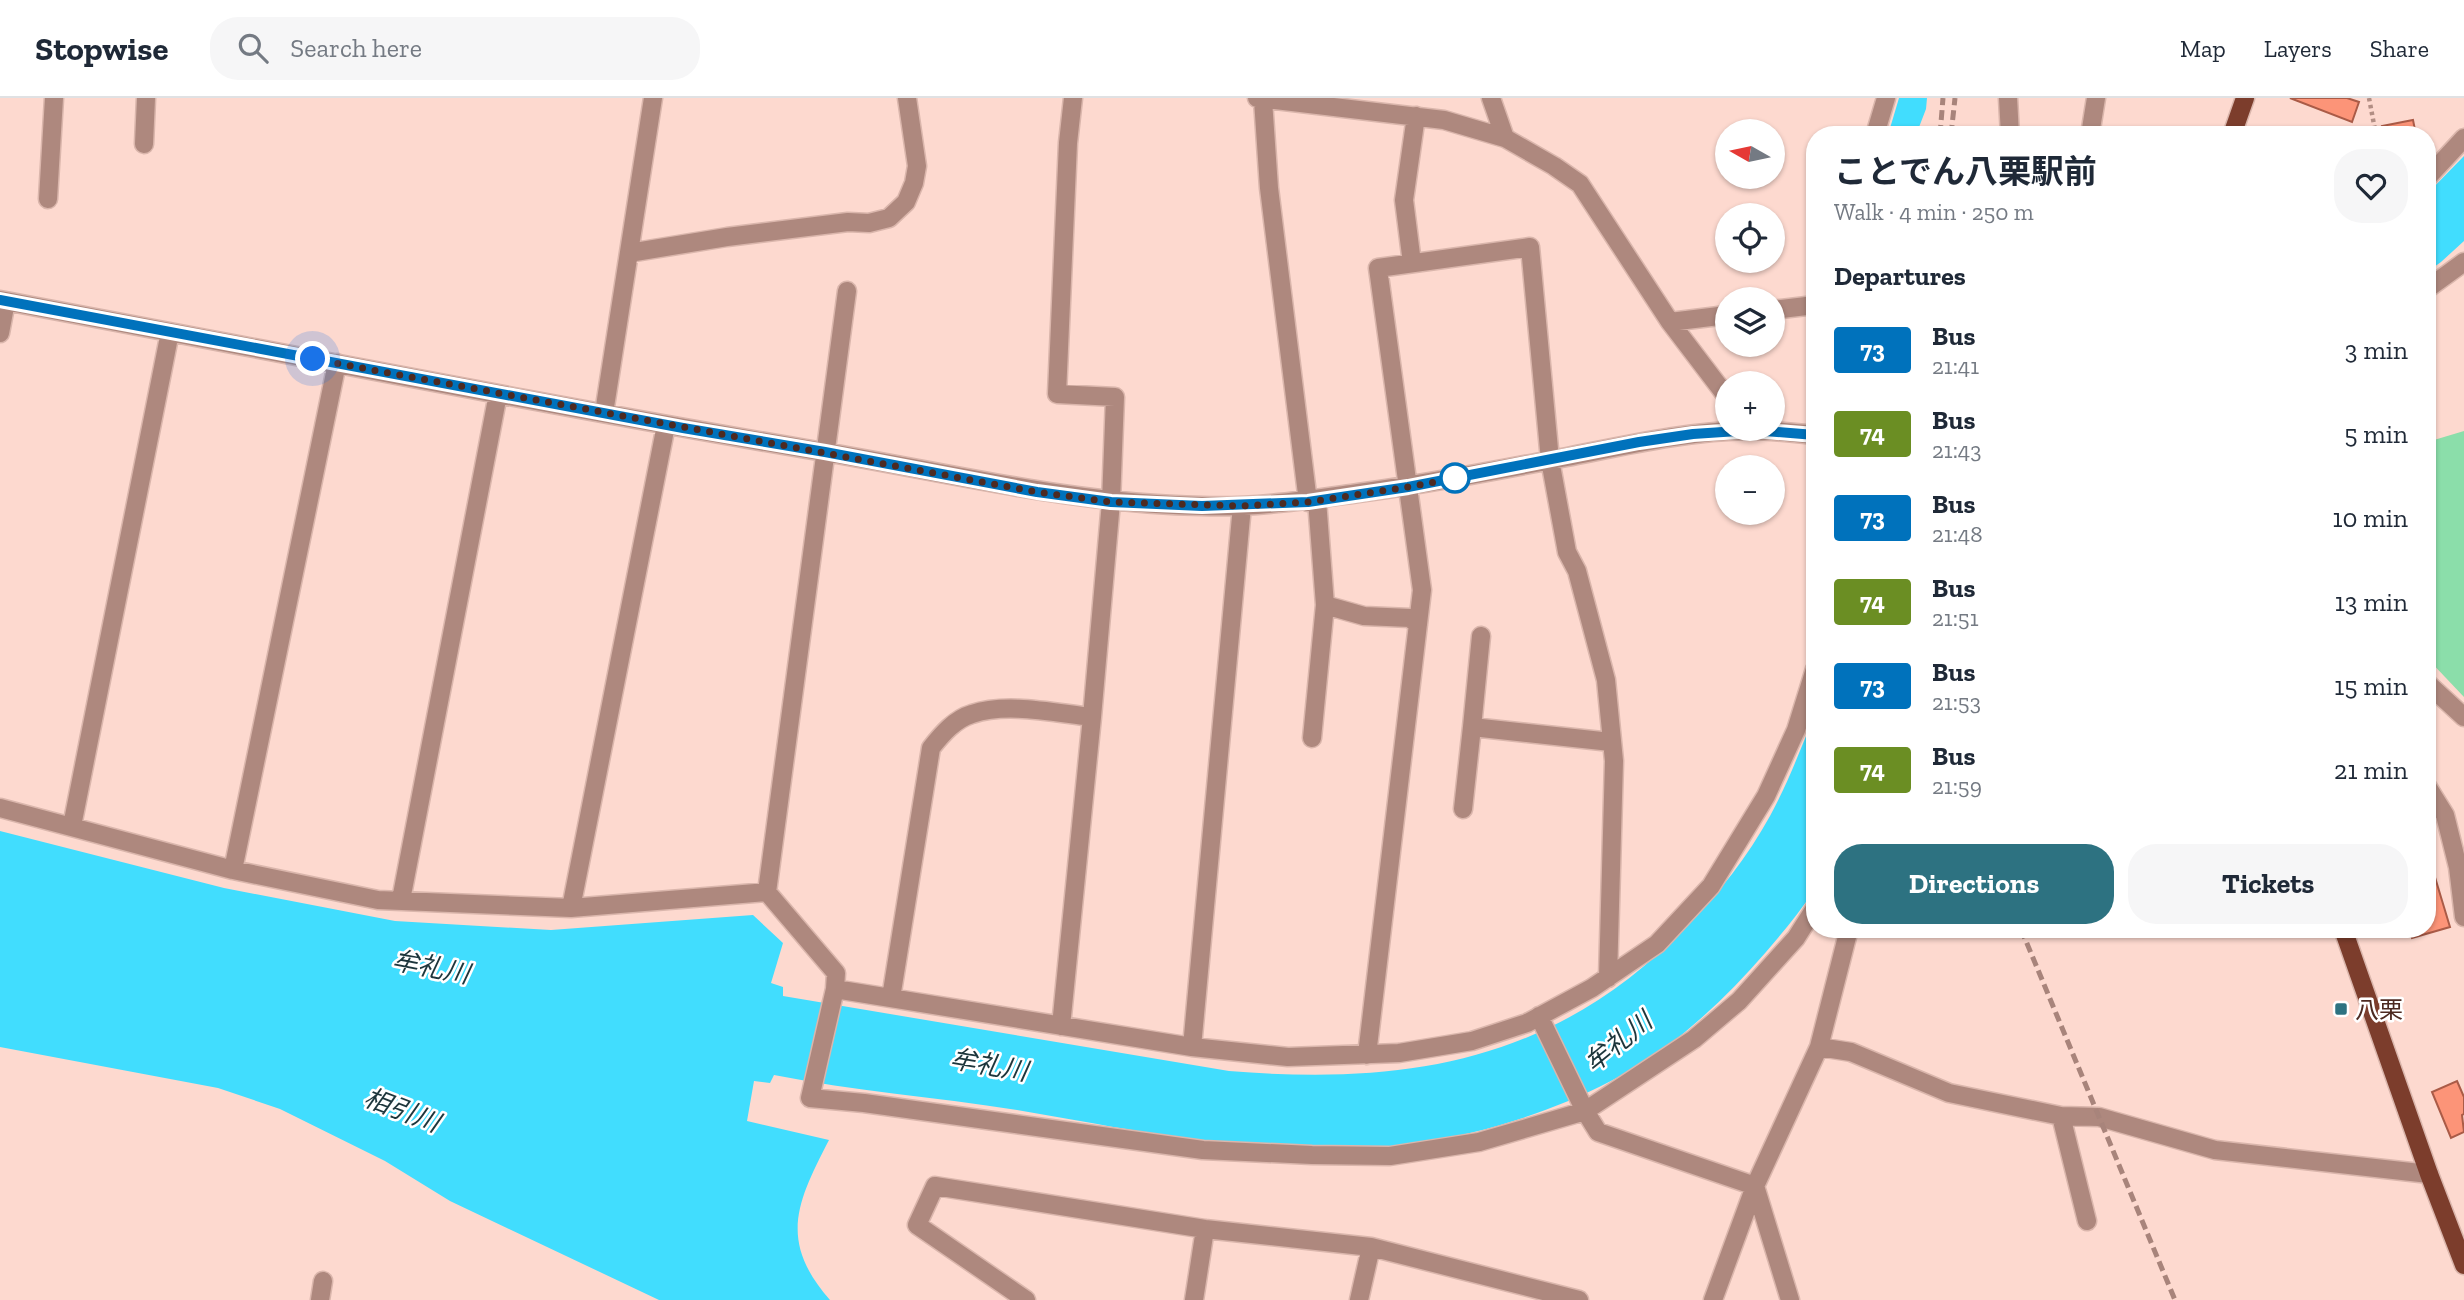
<!DOCTYPE html>
<html lang="en">
<head>
<meta charset="utf-8">
<style>
	body { margin:0; font-family:"Zilla Slab","Noto Sans JP",serif; background:#f6f6f7; color:#1f2937; height:100vh; display:flex; flex-direction:column; font-size:26px; white-space:nowrap }
	* { box-sizing:border-box; margin:0 }
	p { font-size:23px; color:#747a83 }
	.icon { flex:none; width:38px; height:38px; fill:none; stroke:currentColor; stroke-width:2; stroke-linecap:round; stroke-linejoin:round }
	.map { position:relative; flex:1; overflow:hidden }
	.drawer { position:absolute; left:1806px; top:28px; width:630px; height:812px; display:flex; flex-direction:column; background:#fff; border-radius:28px; box-shadow:0 2px 5px #0004 }
	.drawer>* { flex:none }
	.badge { padding:0 14px; border-radius:5px; font-size:24px; line-height:46px }
	.needle { width:46px; rotate:279deg }
	.controls { position:absolute; left:1715px; top:21px; display:grid; gap:14px }
	.controls a { display:grid; place-items:center; width:70px; height:70px; border-radius:50%; background:#fff; box-shadow:0 2px 5px #0004; font-size:35px }
	.you { position:absolute; width:35px; height:35px; margin:-18px; border:5px solid #fff; border-radius:50%; background:#1a73e8; box-shadow:0 0 0 10px #1a73e833 }
	.map>.badge { position:absolute; translate:-50% -50%; box-shadow:0 0 0 4px #fff }
	h2 { padding:0 28px; font-size:26px; line-height:63px }
	.round { display:grid; place-items:center; flex:none; width:74px; height:74px; border-radius:28px; background:#f6f6f7 }
	.overview { display:flex; align-items:center; justify-content:space-between; height:119px; padding:0 28px }
	h1 { font-size:33px; font-weight:700; line-height:52px }
	.action { display:flex; gap:14px; margin-top:auto; padding:14px 28px }
	.action a { flex:1; height:80px; border-radius:28px; background:#2d7281; color:#fff; font-size:28px; font-weight:700; line-height:80px; text-align:center }
	.action a+a { background:#f6f6f7; color:#1f2937 }
	ul { padding:0; list-style:none }
	li { display:flex; align-items:center; gap:21px; height:84px; padding:0 28px }
	li div { flex:1 }
	li b { display:block; font-size:26px }
	li em { font-style:normal }
	li .badge { min-width:77px; font-weight:700; text-align:center }
	header { display:flex; align-items:center; gap:42px; box-sizing:border-box; height:98px; padding:0 35px; background:#fff; border-bottom:2px solid #e0e1e3 }
	header strong { font-size:33px }
	nav { display:flex; gap:38px; margin-inline-start:auto; font-size:24px }
	.search { width:490px; height:63px; background:#f6f6f7; display:flex; align-items:center; gap:18px; box-sizing:border-box; padding:0 24px; border-radius:28px; color:#747a83; font-size:26px }
	.map>svg:first-child { display:block }
</style>
</head>
<body>
<header>
<strong>Stopwise</strong>
<div class="search"><svg class="icon" aria-label="search" viewBox="0 0 24 24"><circle cx="10" cy="10" r="6"/><path d="M15 15l6 6"/></svg>Search here</div>
<nav><a>Map</a><a>Layers</a><a>Share</a></nav>
</header>
<div class="map">
<svg width="2464" height="1202" viewBox="0 0 2464 1202">
	<rect width="100%" height="100%" fill="#fdd9cf"/>
	<path fill="#8bdeaa" d="M2464 333V599L2427 560V347L2434 342Z"/>
	<path fill="#41ddfe" d="M1899 0H1927L1926 11 1916 37H1888Z
		M2464 58V143L2441 164 2427 174V96Z
		M1815 616V791C1800 814 1783 834 1766 854 1741 883 1714 910 1685 934 1614 994 1509 1031 1419 1045 1379 1051 1334 1050 1294 1049 1200 1048 1108 1027 1017 1012 936 999 854 993 774 977L770 985 754 983 747 1023 829 1042C797 1104 778 1143 830 1202H659L450 1103 385 1063 280 1011 218 990 0 949V733L224 790 395 823 551 832 753 817 783 845 771 885 783 889V898L1229 973C1409 988 1557 963 1687 828 1719 795 1748 758 1770 718 1788 685 1801 650 1815 616Z"/>
	<path fill="#fc9478" stroke="#aa5b47" stroke-width="2" d="M2290 0H2347L2359 4 2352 24Z
		M2413 22 2416 37H2384L2382 28Z
		M2434 776 2450 829 2412 840 2409 831H2427V778Z
		M2457 983 2464 999V1016L2462 1017 2464 1034 2451 1040 2432 994Z"/>
	<g fill="none" stroke-linecap="round" stroke-linejoin="round">
		<defs>
			<path id="minor" d="M1257 0 1444 22 1505 40 1554 68 1580 86 1670 224 1727 299
				M1491 0 1505 40
				M2008 0 2010 37
				M1263 2 1269 90 1308 404
				M1875 37 1886 0
				M2090 37 2096 0
				M144 46 146 0
				M2427 80 2464 40
				M48 101 54 0
				M629 155 727 139 848 124 869 125 889 120 906 104 914 85 917 68 907 0
				M1412 165 1404 102 1416 18
				M2427 191 2464 164
				M0 202C273 253 545 307 818 353 947 374 1071 406 1202 408 1255 410 1306 402 1358 395 1428 386 1498 372 1567 359 1628 347 1689 333 1750 332 1772 332 1793 335 1815 337
				M1773 212 1815 207
				M1670 224 1727 217
				M0 235 6 203
				M604 315 653 0
				M1325 507 1364 518 1410 520 1418 527
				M2427 585 2464 619
				M1472 629 1481 538
				M1312 640 1325 507 1317 402
				M2427 688 2445 717 2458 769 2464 819
				M0 710 233 772 378 802 571 810 767 794 836 875 835 891 1192 949 1288 959 1399 955 1472 943 1527 925 1592 890 1657 846 1711 788 1766 698 1796 632 1815 571
				M1463 711 1472 629 1611 644
				M72 728 170 234
				M233 772 337 265
				M767 794 847 193
				M401 802 498 296
				M571 810 666 327
				M835 891 810 1000 864 1005 1203 1052 1312 1057 1390 1058 1479 1044 1585 1013 1694 941 1739 903 1796 840 1815 810
				M891 900 931 650C942 636 955 621 972 616 1007 604 1055 615 1092 619L1111 404 1115 299 1057 296 1068 45 1073 0
				M1539 918 1585 1013 1598 1034 1755 1088 1790 1202
				M1061 928 1092 619
				M1192 949 1242 408
				M1819 949 1851 954 1949 995 2061 1018 2087 1123
				M1367 957 1422 492 1378 170 1530 149 1550 362 1567 454 1577 473 1606 582 1614 663 1608 880
				M2061 1018 2099 1019 2215 1052 2429 1076
				M320 1202 323 1183
				M1026 1202 917 1127 935 1088 1205 1131 1371 1149 1579 1202
				M1194 1202 1205 1131
				M1359 1202 1371 1149
				M1713 1202 1755 1088 1819 949 1849 831"/>
			<path id="major" d="M2232 37 2245 0
				M2343 831 2429 1076 2464 1167"/>
		</defs>
		<use href="#minor" stroke="#dab6ac" stroke-width="21"/>
		<use href="#major" stroke="#dab6ac" stroke-width="21"/>
		<path stroke="#b28e84" stroke-width="4.5" stroke-dasharray="3.5 3.5" stroke-linecap="butt" d="M2369 0 2376 37"/>
		<use href="#minor" stroke="#ae887e" stroke-width="18"/>
		<use href="#major" stroke="#7c3d2c" stroke-width="18"/>
		<path stroke="#a8847b" stroke-width="5" stroke-dasharray="10 5" stroke-linecap="butt" d="M1940 37 1943 0
			M1951 37 1955 0
			M2021 831 2175 1202"/>
	</g>
	<g fill="none" stroke-linecap="round" stroke-linejoin="round">
		<defs>
			<path id="line" d="M0 202 683 330 825 354 1037 394 1111 404 1202 408 1308 404 1408 389 1639 344 1693 336 1753 332 1815 337"/>
		</defs>
		<use href="#line" stroke="#fff" stroke-width="16"/>
		<use href="#line" stroke="#0072bc" stroke-width="10"/>
		<path stroke="#4d2a21" stroke-width="7" stroke-dasharray="0 12.6" d="M313 261 1037 394 1111 404 1242 408 1308 404 1408 389 1457 380H1455"/>
	</g>
	<circle fill="#fff" stroke="#0072bc" stroke-width="3.5" cx="1455" cy="380" r="14"/>
	<rect fill="#2d7281" stroke="#fff" stroke-width="2.5" x="2334" y="904" width="14" height="14" rx="3.5"/>
	<g text-anchor="middle" dominant-baseline="central" stroke-width="5" stroke-linejoin="round" paint-order="stroke">
		<g font-size="24" fill="#4d2a21" stroke="#fff" text-anchor="start">
			<text x="2355" y="911">八栗</text>
		</g>
		<g font-size="26" font-style="italic" fill="#1d363c" stroke="#fff">
			<text transform="translate(431 869) rotate(11)">牟礼川</text>
			<text transform="translate(1618 944) rotate(-39)">牟礼川</text>
			<text transform="translate(989 967) rotate(10)">牟礼川</text>
			<text transform="translate(402 1012) rotate(21)">相引川</text>
		</g>
	</g>
</svg>
<div class="controls">
<a><svg class="needle" viewBox="-14 -14 28 28"><path d="M0-13l5 13h-10z" fill="#e53935"/><path d="M0 13l5-13h-10z" fill="#747a83"/></svg></a>
<a><svg class="icon" aria-label="locate" viewBox="0 0 24 24"><circle cx="12" cy="12" r="6"/><path d="M12 2v4M12 18v4M2 12h4M18 12h4"/></svg></a>
<a><svg class="icon" aria-label="layers" viewBox="0 0 24 24"><path d="M12 4l9 5-9 5-9-5zM3 14l9 5 9-5"/></svg></a>
<a>+</a>
<a>−</a>
</div>
<div class="you" style="left:313px;top:261px"></div>
<section class="drawer">
<div class="overview"><div><h1>ことでん八栗駅前</h1><p>Walk · 4 min · 250 m</p></div><a class="round"><svg class="icon" aria-label="heart" viewBox="0 0 24 24"><path d="M12 20l-8-8c-3-5 5-10 8-4 3-6 11-1 8 4z"/></svg></a></div>
<h2>Departures</h2>
<ul>
<li><span class="badge" style="background:#0072bc;color:#fff">73</span><div><b>Bus</b><p>21:41</p></div><em>3 min</em></li>
<li><span class="badge" style="background:#6b8e23;color:#fff">74</span><div><b>Bus</b><p>21:43</p></div><em>5 min</em></li>
<li><span class="badge" style="background:#0072bc;color:#fff">73</span><div><b>Bus</b><p>21:48</p></div><em>10 min</em></li>
<li><span class="badge" style="background:#6b8e23;color:#fff">74</span><div><b>Bus</b><p>21:51</p></div><em>13 min</em></li>
<li><span class="badge" style="background:#0072bc;color:#fff">73</span><div><b>Bus</b><p>21:53</p></div><em>15 min</em></li>
<li><span class="badge" style="background:#6b8e23;color:#fff">74</span><div><b>Bus</b><p>21:59</p></div><em>21 min</em></li>
</ul>
<div class="action"><a>Directions</a><a>Tickets</a></div>
</section>
</div>
</body>
</html>
